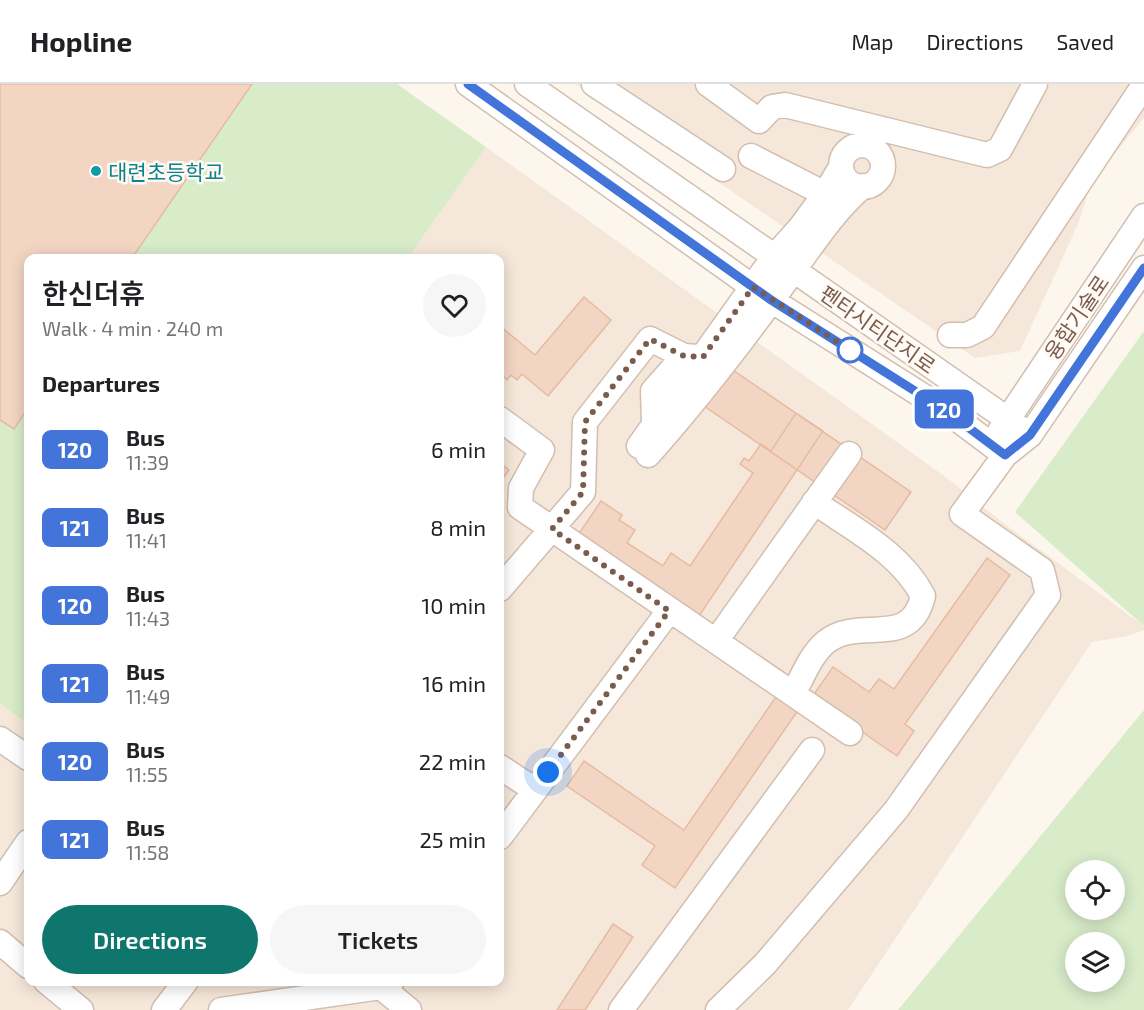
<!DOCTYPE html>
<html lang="en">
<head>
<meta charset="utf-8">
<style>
	body { margin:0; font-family:"Exo 2","Noto Sans KR",sans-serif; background:#f6f6f6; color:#202124; height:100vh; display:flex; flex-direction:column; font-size:22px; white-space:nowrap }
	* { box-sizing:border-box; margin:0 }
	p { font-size:20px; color:#757577 }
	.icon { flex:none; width:33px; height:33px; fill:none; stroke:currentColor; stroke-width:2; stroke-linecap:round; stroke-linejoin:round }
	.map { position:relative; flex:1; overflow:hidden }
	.sheet { position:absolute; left:24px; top:170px; width:480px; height:732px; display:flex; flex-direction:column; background:#fff; border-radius:12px; box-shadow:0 3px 15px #0003 }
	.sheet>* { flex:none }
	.badge { padding:0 12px; border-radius:9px; font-size:21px; line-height:39px }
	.tools { position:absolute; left:1065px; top:776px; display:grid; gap:12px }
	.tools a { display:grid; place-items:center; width:60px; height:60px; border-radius:50%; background:#fff; box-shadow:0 3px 15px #0003; font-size:30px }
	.you { position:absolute; width:30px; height:30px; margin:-15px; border:4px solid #fff; border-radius:50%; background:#1a73e8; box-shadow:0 0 0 9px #1a73e833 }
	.map>.badge { position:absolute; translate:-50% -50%; box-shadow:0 0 0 3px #fff }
	h2 { padding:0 18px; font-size:22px; line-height:54px }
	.round { display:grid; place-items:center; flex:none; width:63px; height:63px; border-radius:32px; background:#f6f6f6 }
	.overview { display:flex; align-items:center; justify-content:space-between; height:102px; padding:0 18px }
	h1 { font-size:28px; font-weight:600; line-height:45px }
	.primary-button { display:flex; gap:12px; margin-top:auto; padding:12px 18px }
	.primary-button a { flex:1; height:69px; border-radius:36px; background:#0f766e; color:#fff; font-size:24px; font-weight:600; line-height:69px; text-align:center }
	.primary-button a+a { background:#f6f6f6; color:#202124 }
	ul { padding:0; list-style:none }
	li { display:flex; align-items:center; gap:18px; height:78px; padding:0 18px }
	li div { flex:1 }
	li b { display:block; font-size:22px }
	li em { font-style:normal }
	li .badge { min-width:66px; font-weight:700; text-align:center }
	header { display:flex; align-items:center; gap:36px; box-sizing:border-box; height:84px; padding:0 30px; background:#fff; border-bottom:2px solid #e0e0e0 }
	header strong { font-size:28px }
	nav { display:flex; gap:33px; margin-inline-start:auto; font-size:21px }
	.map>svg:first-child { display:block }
</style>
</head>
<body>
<header>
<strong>Hopline</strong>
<nav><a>Map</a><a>Directions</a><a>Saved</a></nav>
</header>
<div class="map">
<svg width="1144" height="926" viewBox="0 0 1144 926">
	<rect width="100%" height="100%" fill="#fdf6ec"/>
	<path fill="#f5e8da" d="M575 0H1144V34L1092 97 1078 140 1020 267 975 274Z
		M486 63 951 397 1002 438 1144 542V546L1128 552 1092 558 848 926H0V620L28 640V897H500V174H408Z"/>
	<path fill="#d8ecc9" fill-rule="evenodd" d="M252 0H397L486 63 408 174H132Z
		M1144 247V542L1015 428Z
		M28 324V640L0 620V336L14 345Z
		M1144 626V926H898ZM1076 786H1114V825H1076ZM1076 858H1114V897H1076Z"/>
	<path fill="#f3d5c3" stroke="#e6bba3" stroke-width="1.5" d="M0 0H252L132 174H28V324L14 345 0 336Z
		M584 213 611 236 548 312 522 290 517 296 511 291 507 296 500 289V242L535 271Z
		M727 282 911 408 885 446 701 320Z
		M796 329 823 347 693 541 572 460 601 417 622 431 619 436 635 446 627 459 663 482 671 469 690 482 753 389 740 380 744 374 749 377 761 360 771 367Z
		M500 379 509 386 500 398Z
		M987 474 1010 491 905 640 914 647 897 672 812 613 833 583 869 608 879 595 894 605Z
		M778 610 799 625 675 804 642 781 655 762 567 702 584 677 684 746Z
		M613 840 633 853 585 926H557Z"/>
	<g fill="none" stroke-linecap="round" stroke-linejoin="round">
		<defs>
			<path id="minor" d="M468 0 771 216 945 326 1005 371
				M527 0 1030 351
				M594 0 723 85
				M708 0 759 37 772 23 785 21 987 71 1000 65 1035 0
				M841 82a21 21 0 1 1 42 0a21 21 0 1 1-42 0Z
				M751 72 825 110
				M950 251H967L983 243 1144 1
				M500 335 542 366 521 404 520 423 850 649
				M654 338 653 307 684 272 698 273
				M1000 347 1144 132
				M639 362 773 174 800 144 825 110 841 83
				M648 371C700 313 747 251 793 187 815 157 834 127 863 102
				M500 505 583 408 585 338 650 255 684 272
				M716 557 849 370
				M793 610C802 594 811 570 826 558 860 531 910 567 923 512 901 469 853 445 814 418
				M0 655 28 674
				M500 683 535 706
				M500 753 669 527
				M0 799 28 758
				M0 858 28 882
				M46 897 81 926
				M381 903 409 926
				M164 926 186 897
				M221 926 381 903 388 902 392 897
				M621 926 812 666
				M718 926 765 880 896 726 1048 511 1042 486 962 430 1005 371 1030 351 1144 184"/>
		</defs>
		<use href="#minor" stroke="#d1beb0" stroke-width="27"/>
		<use href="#minor" stroke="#fff" stroke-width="24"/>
	</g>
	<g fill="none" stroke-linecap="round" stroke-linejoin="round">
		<defs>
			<path id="line" d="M468 0 771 216 945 326 1005 371 1030 351 1144 184"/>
		</defs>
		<use href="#line" stroke="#fff" stroke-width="14"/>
		<use href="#line" stroke="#4374d9" stroke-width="9"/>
		<path stroke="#7a5c4d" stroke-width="6" stroke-dasharray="0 10.8" d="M548 688 669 527 552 445 583 408 585 338 650 255 684 272 703 273 753 203 850 266"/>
	</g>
	<circle fill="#0f9aa8" stroke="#fffaf3" stroke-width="2" cx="96" cy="87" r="6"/>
	<circle fill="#fff" stroke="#4374d9" stroke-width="3" cx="850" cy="266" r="12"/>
	<g text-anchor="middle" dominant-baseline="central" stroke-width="5" stroke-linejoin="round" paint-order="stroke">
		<g font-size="21" fill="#0d838f" stroke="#fffaf3" text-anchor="start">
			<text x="108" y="87">대련초등학교</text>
		</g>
		<g font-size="21" fill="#7a5c4d" stroke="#fffaf3">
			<text transform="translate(1076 233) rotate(-56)">융합기술로</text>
			<text transform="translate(878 245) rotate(35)">펜타시티단지로</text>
		</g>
	</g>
</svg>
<div class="tools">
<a><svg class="icon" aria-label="locate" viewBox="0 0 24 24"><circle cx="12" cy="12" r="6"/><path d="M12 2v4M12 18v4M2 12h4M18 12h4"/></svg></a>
<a><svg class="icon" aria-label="layers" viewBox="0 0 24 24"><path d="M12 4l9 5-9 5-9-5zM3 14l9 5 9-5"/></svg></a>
</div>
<div class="you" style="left:548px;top:688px"></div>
<b class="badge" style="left:944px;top:325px;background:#4374d9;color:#fff">120</b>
<section class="sheet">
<div class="overview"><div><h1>한신더휴</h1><p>Walk · 4 min · 240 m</p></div><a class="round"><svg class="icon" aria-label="heart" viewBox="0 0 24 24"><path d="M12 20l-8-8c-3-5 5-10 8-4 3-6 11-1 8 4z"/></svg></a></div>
<h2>Departures</h2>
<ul>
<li><span class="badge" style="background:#4374d9;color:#fff">120</span><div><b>Bus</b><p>11:39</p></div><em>6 min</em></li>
<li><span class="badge" style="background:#4374d9;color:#fff">121</span><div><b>Bus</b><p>11:41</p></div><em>8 min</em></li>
<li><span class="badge" style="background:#4374d9;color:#fff">120</span><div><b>Bus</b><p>11:43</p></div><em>10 min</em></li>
<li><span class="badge" style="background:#4374d9;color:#fff">121</span><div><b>Bus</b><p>11:49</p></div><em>16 min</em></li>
<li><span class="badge" style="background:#4374d9;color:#fff">120</span><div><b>Bus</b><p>11:55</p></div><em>22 min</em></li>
<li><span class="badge" style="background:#4374d9;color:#fff">121</span><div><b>Bus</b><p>11:58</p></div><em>25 min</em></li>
</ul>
<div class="primary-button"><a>Directions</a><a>Tickets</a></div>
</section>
</div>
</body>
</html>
